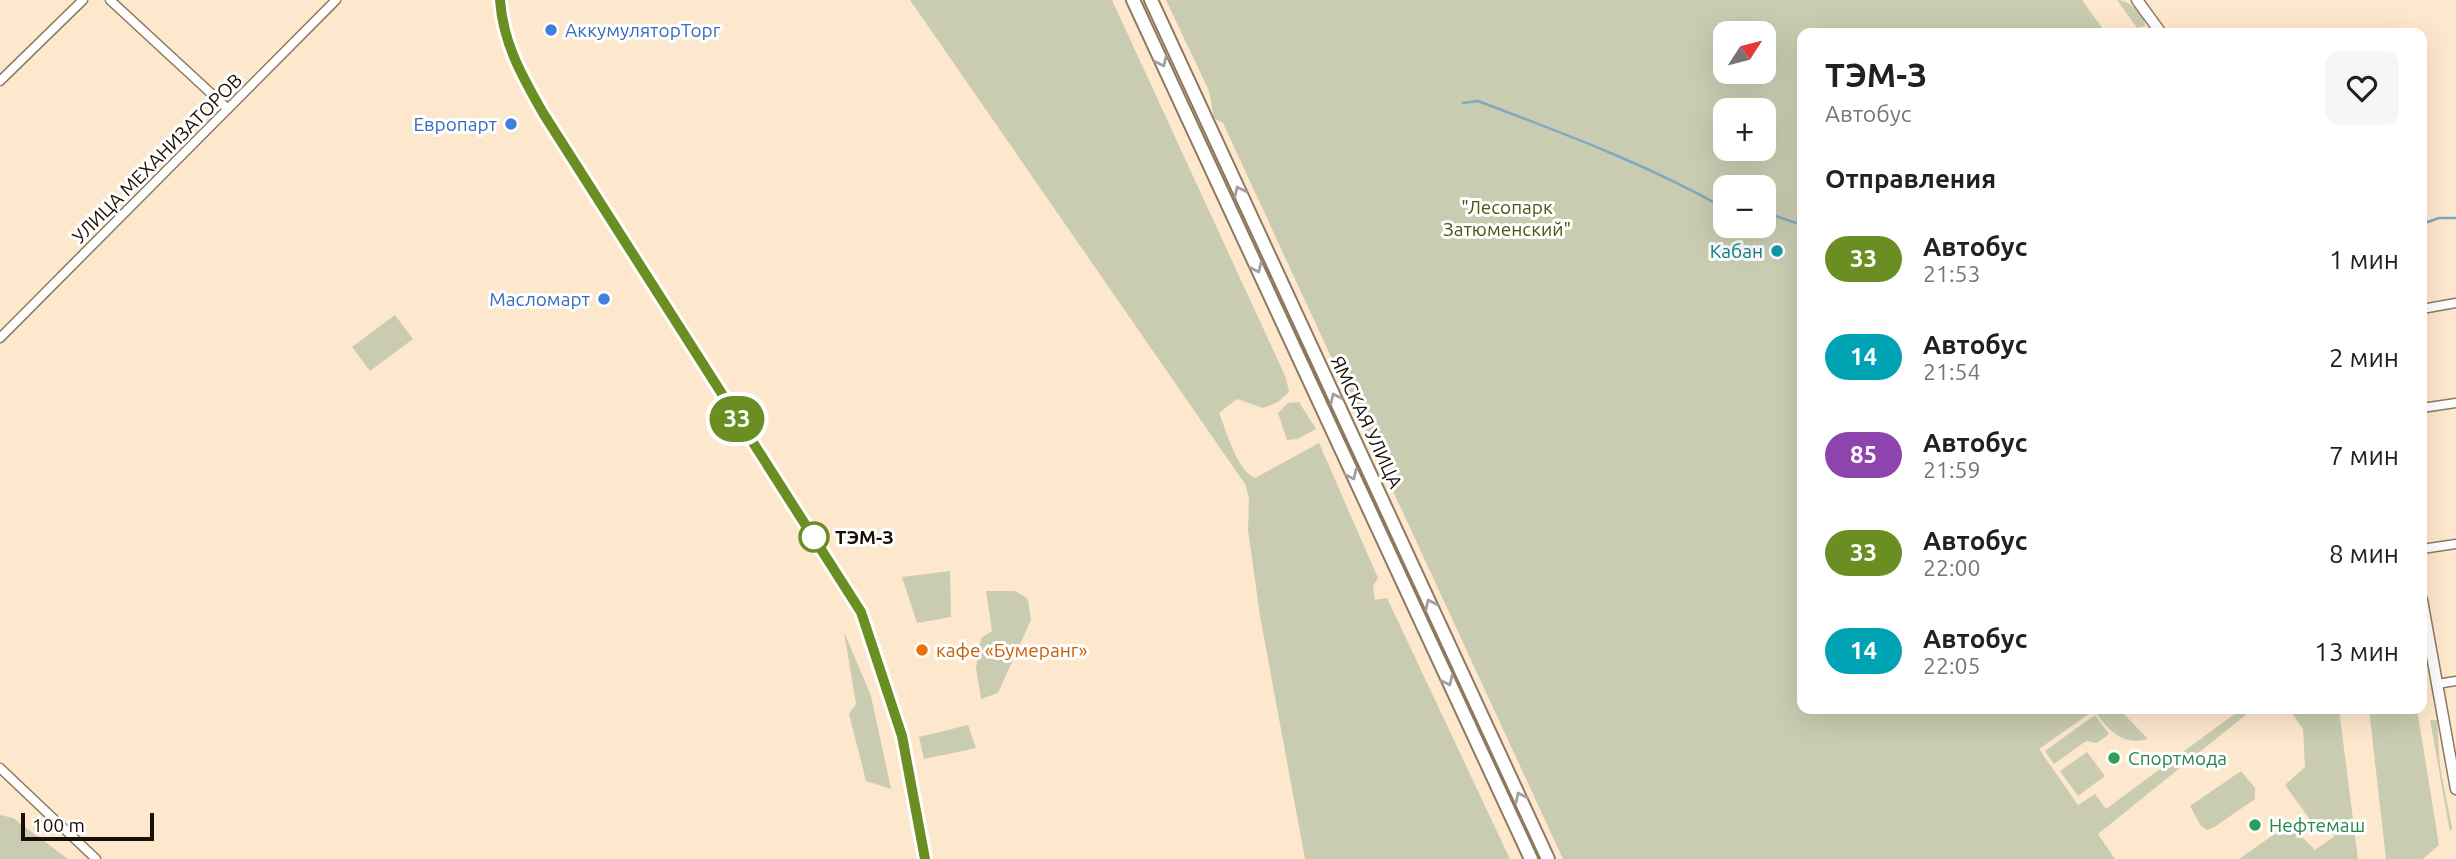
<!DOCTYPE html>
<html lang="ru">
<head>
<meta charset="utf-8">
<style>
	body { margin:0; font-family:Ubuntu,sans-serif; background:#f6f6f6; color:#202124; height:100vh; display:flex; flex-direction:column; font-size:26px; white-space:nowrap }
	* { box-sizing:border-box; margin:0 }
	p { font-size:23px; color:#757577 }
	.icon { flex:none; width:38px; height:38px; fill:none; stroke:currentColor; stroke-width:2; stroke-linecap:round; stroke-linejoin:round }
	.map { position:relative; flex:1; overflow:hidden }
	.side { position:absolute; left:1797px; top:28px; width:630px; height:686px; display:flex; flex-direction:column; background:#fff; border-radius:14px; box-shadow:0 7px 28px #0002 }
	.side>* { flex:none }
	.badge { padding:0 14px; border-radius:23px; font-size:24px; line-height:46px }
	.needle { width:46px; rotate:54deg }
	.buttons { position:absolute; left:1713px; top:21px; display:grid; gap:14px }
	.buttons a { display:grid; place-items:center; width:63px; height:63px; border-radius:14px; background:#fff; box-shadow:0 7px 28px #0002; font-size:35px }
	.scale { position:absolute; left:21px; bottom:18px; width:133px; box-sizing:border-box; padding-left:7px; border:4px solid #181007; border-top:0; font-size:19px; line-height:24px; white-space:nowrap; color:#181007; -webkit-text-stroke:5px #fff; paint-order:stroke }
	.map>.badge { position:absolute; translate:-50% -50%; box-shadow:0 0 0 4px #fff }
	h2 { padding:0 28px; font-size:26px; line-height:63px }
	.round { display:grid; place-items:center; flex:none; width:74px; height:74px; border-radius:14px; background:#f6f6f6 }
	.summary { display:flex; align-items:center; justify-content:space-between; height:119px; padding:0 28px }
	h1 { font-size:33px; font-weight:700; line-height:52px }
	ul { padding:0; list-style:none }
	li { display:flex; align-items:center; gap:21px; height:98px; padding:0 28px }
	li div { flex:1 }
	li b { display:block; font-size:26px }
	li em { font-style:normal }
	li .badge { min-width:77px; font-weight:700; text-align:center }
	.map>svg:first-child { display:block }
</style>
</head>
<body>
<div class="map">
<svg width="2456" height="859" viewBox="0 0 2456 859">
	<rect width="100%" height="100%" fill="#fee8cd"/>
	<path fill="#c9ccb1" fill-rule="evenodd" d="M910 0H1112L1286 378 1289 392 1278 402 1263 408 1237 399 1219 413C1227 432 1236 469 1255 478L1319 443 1378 578 1373 586 1375 600 1387 598 1510 859H1305L1260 616 1248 530 1249 498 1245 484Z
		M1166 0H2082L2106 33H1802V709H2096L2039 749 2078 805 2095 794 2106 809 2241 709H2253L2098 834 2115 859H1563L1223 123 1214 118 1209 91ZM1726 33H1764V72H1726ZM1726 110H1764V149H1726ZM1726 187H1764V226H1726Z
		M2117 0C2128 0 2145 13 2145 26L2137 28Z
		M395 315 413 339 370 371 352 347Z
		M1299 402 1316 429 1297 439 1287 440 1278 413 1288 403Z
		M950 571 951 617 917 623 902 577Z
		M986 591H1015L1028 599 1031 620 998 693 981 699 976 668 981 638 992 631Z
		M844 632 871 696 891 789 866 781 849 714 856 704Z
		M2101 709H2119L2148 739C2124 746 2110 732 2096 713Z
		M2289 709H2339L2358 859H2239L2289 824 2315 850 2335 836 2330 830 2322 836 2285 785 2305 767 2303 729Z
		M2369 709H2417L2439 845 2423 859H2386Z
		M2095 715 2109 734 2097 743 2086 741 2054 764 2045 751Z
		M2430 720H2437L2440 766 2452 828 2450 832Z
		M968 725 976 748 924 759 919 737Z
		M2087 752 2105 776 2078 796 2060 771Z
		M2241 771 2255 788V799L2213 828 2207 830 2201 826 2190 806Z
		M0 815 13 818 68 859H0Z"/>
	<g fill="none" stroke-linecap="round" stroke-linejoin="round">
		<path stroke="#7ea9c1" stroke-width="2.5" d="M1463 103 1478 101C1562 133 1647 164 1726 209
			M1764 212 1802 225
			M2422 224 2439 218H2456"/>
		<defs>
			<path id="minor" d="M110 0 228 109
				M0 81 83 0
				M2422 309 2456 303
				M0 338 336 0
				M2422 408 2456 403
				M2422 549 2456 544
				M2437 684 2456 681
				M0 768 96 859"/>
			<path id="tertiary" d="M500 0C503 43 523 75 543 113L861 612 902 735 926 859
				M2137 0 2161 33
				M2422 600 2456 789"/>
			<path id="primary" d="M1133 0 1531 859
				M1151 0 1548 859"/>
		</defs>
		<use href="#minor" stroke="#8d7960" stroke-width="11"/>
		<use href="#tertiary" stroke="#8d7960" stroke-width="13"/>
		<use href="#primary" stroke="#8d7960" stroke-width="16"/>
		<use href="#minor" stroke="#fff" stroke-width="8"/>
		<use href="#tertiary" stroke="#fff" stroke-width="10"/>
		<use href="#primary" stroke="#fff" stroke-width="12"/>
	</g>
	<defs><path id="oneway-chevron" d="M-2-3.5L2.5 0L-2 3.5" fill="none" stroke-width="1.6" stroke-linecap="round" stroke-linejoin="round" transform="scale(1.75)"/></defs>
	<g stroke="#a39f9c">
		<use href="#oneway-chevron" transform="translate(1162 62) rotate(65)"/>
		<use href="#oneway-chevron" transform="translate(1239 191) rotate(-115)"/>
		<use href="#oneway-chevron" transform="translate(1257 268) rotate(65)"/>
		<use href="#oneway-chevron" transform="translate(1335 398) rotate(-115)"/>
		<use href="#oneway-chevron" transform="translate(1352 475) rotate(65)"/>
		<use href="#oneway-chevron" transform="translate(1430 604) rotate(-115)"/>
		<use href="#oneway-chevron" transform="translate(1448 681) rotate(65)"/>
		<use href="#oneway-chevron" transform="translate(1520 797) rotate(-115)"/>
	</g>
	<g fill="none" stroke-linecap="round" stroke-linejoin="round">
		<defs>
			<path id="line" d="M500 0C503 43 522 76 543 113L861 612 902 736 925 859"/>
		</defs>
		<use href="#line" stroke="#fff" stroke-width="16"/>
		<use href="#line" stroke="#6b8e23" stroke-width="10"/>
	</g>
	<g fill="#3f7fe0" stroke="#fff" stroke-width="2.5">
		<circle cx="551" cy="30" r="7"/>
		<circle cx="511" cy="124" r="7"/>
		<circle cx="604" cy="299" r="7"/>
	</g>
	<circle fill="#0f9aa8" stroke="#fff" stroke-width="2.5" cx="1777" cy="251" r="7"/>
	<circle fill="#fff" stroke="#6b8e23" stroke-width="3.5" cx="814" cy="537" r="14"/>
	<circle fill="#e8710a" stroke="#fff" stroke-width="2.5" cx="922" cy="650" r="7"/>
	<g fill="#2e9e5b" stroke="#fff" stroke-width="2.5">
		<circle cx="2114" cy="758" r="7"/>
		<circle cx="2255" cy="825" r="7"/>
	</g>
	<g text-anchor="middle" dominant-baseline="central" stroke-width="6" stroke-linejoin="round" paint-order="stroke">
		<g font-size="19" fill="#366cbe" stroke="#fff" text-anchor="end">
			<text x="565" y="30" text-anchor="start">АккумуляторТорг</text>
			<text x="497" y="124">Европарт</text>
			<text x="590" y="299">Масломарт</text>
		</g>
		<g font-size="19" fill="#181007" stroke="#fff">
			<text transform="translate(157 158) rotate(-45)">УЛИЦА МЕХАНИЗАТОРОВ</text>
			<text transform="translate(1367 422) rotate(65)">ЯМСКАЯ УЛИЦА</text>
		</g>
		<g font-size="19" fill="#515511" stroke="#fff">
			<text x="1507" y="207">"Лесопарк<tspan x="1507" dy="22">Затюменский"</tspan></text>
		</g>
		<g font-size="19" fill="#0d838f" stroke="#fff" text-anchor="end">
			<text x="1763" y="251">Кабан</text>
		</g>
		<g font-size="19" font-weight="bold" fill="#181007" stroke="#fff" text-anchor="start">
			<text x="835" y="537">ТЭМ-З</text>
		</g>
		<g font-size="19" fill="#c56008" stroke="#fff" text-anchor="start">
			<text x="936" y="650">кафе «Бумеранг»</text>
		</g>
		<g font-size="19" fill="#27864d" stroke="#fff" text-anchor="start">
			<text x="2128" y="758">Спортмода</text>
			<text x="2269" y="825">Нефтемаш</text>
		</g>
	</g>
</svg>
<div class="buttons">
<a><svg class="needle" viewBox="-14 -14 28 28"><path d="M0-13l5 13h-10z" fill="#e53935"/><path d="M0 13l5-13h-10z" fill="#757577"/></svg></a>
<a>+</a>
<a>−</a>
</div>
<div class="scale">100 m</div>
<b class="badge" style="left:737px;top:419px;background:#6b8e23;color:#fff">33</b>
<section class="side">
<div class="summary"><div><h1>ТЭМ-З</h1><p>Автобус</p></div><a class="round"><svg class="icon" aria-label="heart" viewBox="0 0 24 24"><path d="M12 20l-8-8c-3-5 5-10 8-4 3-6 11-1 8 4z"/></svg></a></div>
<h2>Отправления</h2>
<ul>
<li><span class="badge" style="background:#6b8e23;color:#fff">33</span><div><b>Автобус</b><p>21:53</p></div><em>1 мин</em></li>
<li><span class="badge" style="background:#00a3b4;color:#fff">14</span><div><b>Автобус</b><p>21:54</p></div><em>2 мин</em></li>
<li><span class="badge" style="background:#8e44ad;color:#fff">85</span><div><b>Автобус</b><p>21:59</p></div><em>7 мин</em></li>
<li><span class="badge" style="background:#6b8e23;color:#fff">33</span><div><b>Автобус</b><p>22:00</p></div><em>8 мин</em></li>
<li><span class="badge" style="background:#00a3b4;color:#fff">14</span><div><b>Автобус</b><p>22:05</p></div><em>13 мин</em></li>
</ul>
</section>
</div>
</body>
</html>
